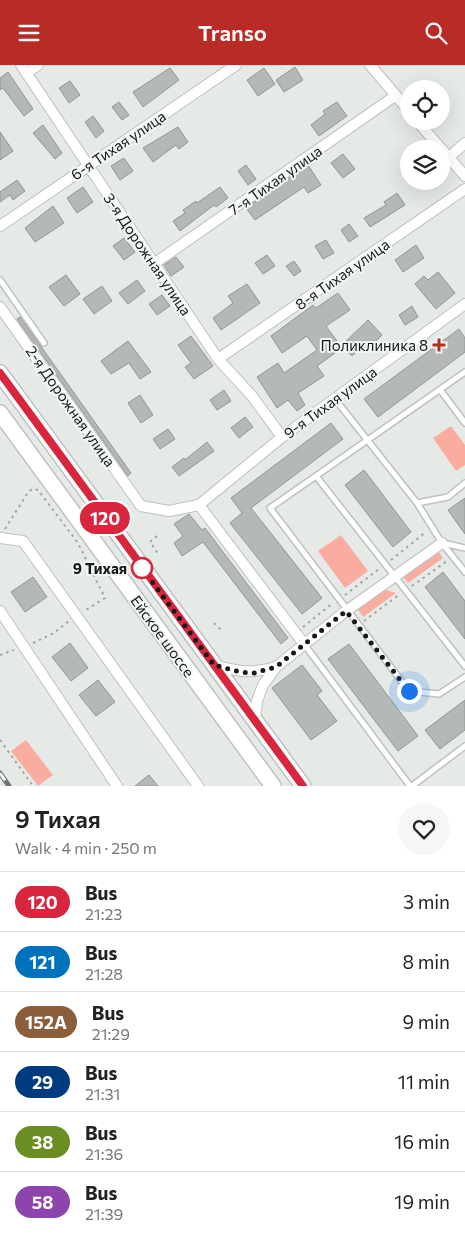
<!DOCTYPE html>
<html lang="en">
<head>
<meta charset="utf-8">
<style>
	body { margin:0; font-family:Commissioner,sans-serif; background:#f6f6f6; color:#222; height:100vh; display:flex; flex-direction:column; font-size:19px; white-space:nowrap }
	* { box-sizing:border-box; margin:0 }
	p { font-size:16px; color:#767676 }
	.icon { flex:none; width:28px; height:28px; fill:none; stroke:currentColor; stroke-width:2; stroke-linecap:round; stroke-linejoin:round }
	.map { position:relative; height:721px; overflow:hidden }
	.panel { display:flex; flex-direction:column; background:#fff; flex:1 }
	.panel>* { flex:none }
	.badge { padding:0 10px; border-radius:16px; font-size:18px; line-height:32px }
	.tools { position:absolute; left:400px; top:15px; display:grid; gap:10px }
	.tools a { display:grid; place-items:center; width:50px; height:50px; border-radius:50%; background:#fff; box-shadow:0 5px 20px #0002; font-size:25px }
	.you { position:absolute; width:25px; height:25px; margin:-12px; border:4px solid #fff; border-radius:50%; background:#1a73e8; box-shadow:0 0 0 8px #1a73e833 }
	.map>.badge { position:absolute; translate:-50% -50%; box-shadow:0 0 0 2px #fff }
	.round { display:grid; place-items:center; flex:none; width:52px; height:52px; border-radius:26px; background:#f6f6f6 }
	.head { display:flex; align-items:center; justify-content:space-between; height:85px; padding:0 15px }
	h1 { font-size:24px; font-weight:600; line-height:38px }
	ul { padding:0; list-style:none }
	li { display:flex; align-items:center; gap:15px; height:60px; padding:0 15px; border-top:1px solid #e0e0e0 }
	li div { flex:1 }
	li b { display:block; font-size:19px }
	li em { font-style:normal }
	li .badge { min-width:55px; font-weight:700; text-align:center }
	header { display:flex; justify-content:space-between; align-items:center; height:65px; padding:0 15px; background:#b92b25; color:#fff; font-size:22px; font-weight:600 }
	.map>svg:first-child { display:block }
</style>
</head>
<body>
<header><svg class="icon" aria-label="menu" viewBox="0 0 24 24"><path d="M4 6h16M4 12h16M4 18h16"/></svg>Transo<svg class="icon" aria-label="search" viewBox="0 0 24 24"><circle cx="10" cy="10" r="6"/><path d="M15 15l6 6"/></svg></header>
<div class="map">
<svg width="465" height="721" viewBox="0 0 465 721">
	<rect width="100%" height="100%" fill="#e5eae6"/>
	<path fill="#fbaca1" d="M451 361 465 380V400L456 406 433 373Z
		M341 470 368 506 345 523 318 486Z
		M439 487 443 493 408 518 403 512Z
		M386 525 396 528 363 552 357 543Z
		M26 675 53 710 38 721 11 686Z"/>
	<path fill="#b5b9b6" stroke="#929692" d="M295 2 303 15 284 27 276 15Z
		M170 3 179 15 143 42 133 27Z
		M264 3 275 19 258 31 247 15Z
		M8 7 33 44 24 51 3 23 0 25V13Z
		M70 16 80 30 69 38 59 23Z
		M119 37 129 50 122 55 112 42Z
		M337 37 347 51 319 71 311 60 325 49 323 46Z
		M93 51 104 66 96 73 85 57Z
		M43 60 62 88 55 94 33 68Z
		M178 62 188 77 179 84 176 80 153 97 143 83Z
		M0 67 13 86 0 95Z
		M343 89 355 104 343 113 331 98Z
		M124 93 133 106 120 115 111 101Z
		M246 100 256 114 248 120 238 106Z
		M308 100 321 120 308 128 304 122 255 155 246 143Z
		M17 115 25 126 13 135 10 130 0 137V127Z
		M83 122 93 137 77 148 67 133Z
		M220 122 228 133 216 142 214 140 180 166 173 156 185 148 183 145 196 136 197 138Z
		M397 128 405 140 370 162 364 153 386 140 384 137Z
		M53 141 64 158 35 177 25 163Z
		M349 159 358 171 349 177 341 165Z
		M124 173 135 187 124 195 113 181Z
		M326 175 334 188 323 194 315 181Z
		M416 180 424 193 403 207 395 195Z
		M267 190 275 201 263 209 255 198Z
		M176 192 184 202 171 211 164 200Z
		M294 196 301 206 294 211 286 201Z
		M438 207 455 228 436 244 415 219 424 211 428 215Z
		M66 210 80 229 64 241 49 222Z
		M137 215 145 226 128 239 119 228Z
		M247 219 260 238 221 265 213 253 233 238 228 231Z
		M102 221 112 236 94 249 83 234Z
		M338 228 350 245 326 261 342 283 317 301 324 311 298 328 305 340 297 346 288 335 277 343 257 312 278 298 284 308 317 285 307 271 282 288 271 271 313 240 316 243Z
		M162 230 170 241 157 250 149 239Z
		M412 241 418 252 405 260 399 250Z
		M20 252 131 408 128 411 17 254Z
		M368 255 382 270 372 280 368 276 352 291 342 280Z
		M459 264 465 273V287L378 352 364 334Z
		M191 271 213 301 194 314 185 302 191 298 178 280Z
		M128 276 151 307 140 314 129 298 111 309 101 296Z
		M224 325 231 336 217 345 210 335Z
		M140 330 153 350 141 358 128 338Z
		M245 352 253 362 239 373 231 363Z
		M331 358 343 374 251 443 322 533 302 549 230 458 242 448 231 433Z
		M168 364 175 374 160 384 153 374Z
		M207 377 214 386 179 411 172 402 184 393 185 395Z
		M364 405 411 467 393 482 345 420Z
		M465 433V469L448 445Z
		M189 449 202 465 205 463 288 573 281 579 203 477 182 491 174 478 183 471 174 459Z
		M443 507 465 536V574L425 522Z
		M33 512 47 532 25 547 11 527Z
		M70 578 88 603 71 616 52 592Z
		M349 579 418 671 398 686 328 594Z
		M302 600 322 626 317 630 337 656 311 675 272 623Z
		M98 615 115 637 96 651 79 630Z
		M465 635V665L440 684 425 665Z
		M149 710 158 721H135Z"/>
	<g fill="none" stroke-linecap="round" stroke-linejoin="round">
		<defs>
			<path id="service" d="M0 215 44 278
				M465 307 270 443 409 626 439 629 465 612
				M441 326 465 358
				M335 334 417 438 442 478 465 507
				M316 411 465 601
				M417 438 448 432 465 418
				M443 478 465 483
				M304 579 410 721
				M412 721 465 681"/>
			<path id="minor" d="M21 0 218 294 252 331 282 372
				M370 0 409 46
				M26 8 38 0
				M417 56 465 111
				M449 92 465 78
				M0 161 236 0
				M155 198 395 31
				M0 242 141 441 169 446 199 440 282 372 465 239
				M218 294 465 124
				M199 440 304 579
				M0 473 23 476 198 721
				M0 546 117 721
				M214 600C240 607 250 609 276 602
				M255 655 257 636 263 620 276 602 346 546 442 478"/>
			<path id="primary" d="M0 308 303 721
				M0 348 273 721"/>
		</defs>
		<use href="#service" stroke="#bec2bf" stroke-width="8"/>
		<use href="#minor" stroke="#bec2bf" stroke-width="12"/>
		<use href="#primary" stroke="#bec2bf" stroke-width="18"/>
		<path stroke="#a2a6a2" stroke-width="2" stroke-dasharray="2.5 4" stroke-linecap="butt" d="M5 464 27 429 32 424 38 425 78 478 105 533 86 545
			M157 471 150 477 159 490
			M391 495 426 467
			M412 521 447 496
			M345 530 379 504
			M364 556 400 529
			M214 558 222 566
			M303 562 333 538
			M33 578 54 568 69 556
			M0 590 14 585
			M0 675 33 721"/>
		<use href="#service" stroke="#fff" stroke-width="5"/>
		<use href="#minor" stroke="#fff" stroke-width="10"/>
		<use href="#primary" stroke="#fff" stroke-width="15"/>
		<defs>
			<path id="rail" d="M0 708 9 721"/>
		</defs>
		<use href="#rail" stroke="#717472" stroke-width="5"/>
		<use href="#rail" stroke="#f2f7f3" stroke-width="3" stroke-dasharray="9" stroke-linecap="butt"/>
	</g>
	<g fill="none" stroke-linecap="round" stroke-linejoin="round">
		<defs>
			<path id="line" d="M0 308 303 721"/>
		</defs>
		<use href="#line" stroke="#fff" stroke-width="11"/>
		<use href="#line" stroke="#d7263d" stroke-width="8"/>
		<path stroke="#171917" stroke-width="5" stroke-dasharray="0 9" d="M142 503 214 600 240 607 254 608 276 602 346 546 409 626"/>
	</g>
	<path fill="#b92b25" stroke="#f2f7f3" stroke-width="2" d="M436.5 272.5h5v5h5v5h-5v5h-5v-5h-5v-5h5z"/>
	<circle fill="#fff" stroke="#d7263d" stroke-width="2.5" cx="142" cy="503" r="10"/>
	<g text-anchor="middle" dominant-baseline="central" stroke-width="4" stroke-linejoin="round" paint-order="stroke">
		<g font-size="15" fill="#171917" stroke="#f2f7f3">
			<text transform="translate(118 80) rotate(-34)">6-я Тихая улица</text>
			<text transform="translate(275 115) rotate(-35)">7-я Тихая улица</text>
			<text transform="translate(148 189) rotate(56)">3-я Дорожная улица</text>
			<text transform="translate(342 209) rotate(-35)">8-я Тихая улица</text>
			<text transform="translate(330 337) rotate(-36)">9-я Тихая улица</text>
			<text transform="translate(71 341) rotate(55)">2-я Дорожная улица</text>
			<text transform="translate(163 571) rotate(54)">Ейское шоссе</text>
		</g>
		<g font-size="15" fill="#171917" stroke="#f2f7f3" text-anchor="end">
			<text x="428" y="280">Поликлиника 8</text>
		</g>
		<g font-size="15" font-weight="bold" fill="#171917" stroke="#f2f7f3" text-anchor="end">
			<text x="127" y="503">9 Тихая</text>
		</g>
	</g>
</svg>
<div class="tools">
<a><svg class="icon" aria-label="locate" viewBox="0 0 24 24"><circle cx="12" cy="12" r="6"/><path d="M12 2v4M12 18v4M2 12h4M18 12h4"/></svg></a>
<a><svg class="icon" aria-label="layers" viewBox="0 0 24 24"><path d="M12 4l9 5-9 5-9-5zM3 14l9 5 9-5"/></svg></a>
</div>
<div class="you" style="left:409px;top:626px"></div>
<b class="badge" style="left:105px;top:453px;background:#d7263d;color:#fff">120</b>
</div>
<section class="panel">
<div class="head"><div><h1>9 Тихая</h1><p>Walk · 4 min · 250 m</p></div><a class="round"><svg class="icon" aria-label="heart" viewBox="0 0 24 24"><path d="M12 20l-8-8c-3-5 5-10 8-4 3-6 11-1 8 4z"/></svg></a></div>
<ul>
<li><span class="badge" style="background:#d7263d;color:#fff">120</span><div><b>Bus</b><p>21:23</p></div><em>3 min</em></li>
<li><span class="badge" style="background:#0072bc;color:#fff">121</span><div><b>Bus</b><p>21:28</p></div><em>8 min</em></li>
<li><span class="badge" style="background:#8b5e3c;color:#fff">152A</span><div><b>Bus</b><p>21:29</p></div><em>9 min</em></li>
<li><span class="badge" style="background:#003b80;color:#fff">29</span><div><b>Bus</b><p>21:31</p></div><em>11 min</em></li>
<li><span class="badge" style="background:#6b8e23;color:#fff">38</span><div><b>Bus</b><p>21:36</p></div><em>16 min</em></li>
<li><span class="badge" style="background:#8e44ad;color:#fff">58</span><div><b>Bus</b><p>21:39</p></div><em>19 min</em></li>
</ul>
</section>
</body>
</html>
